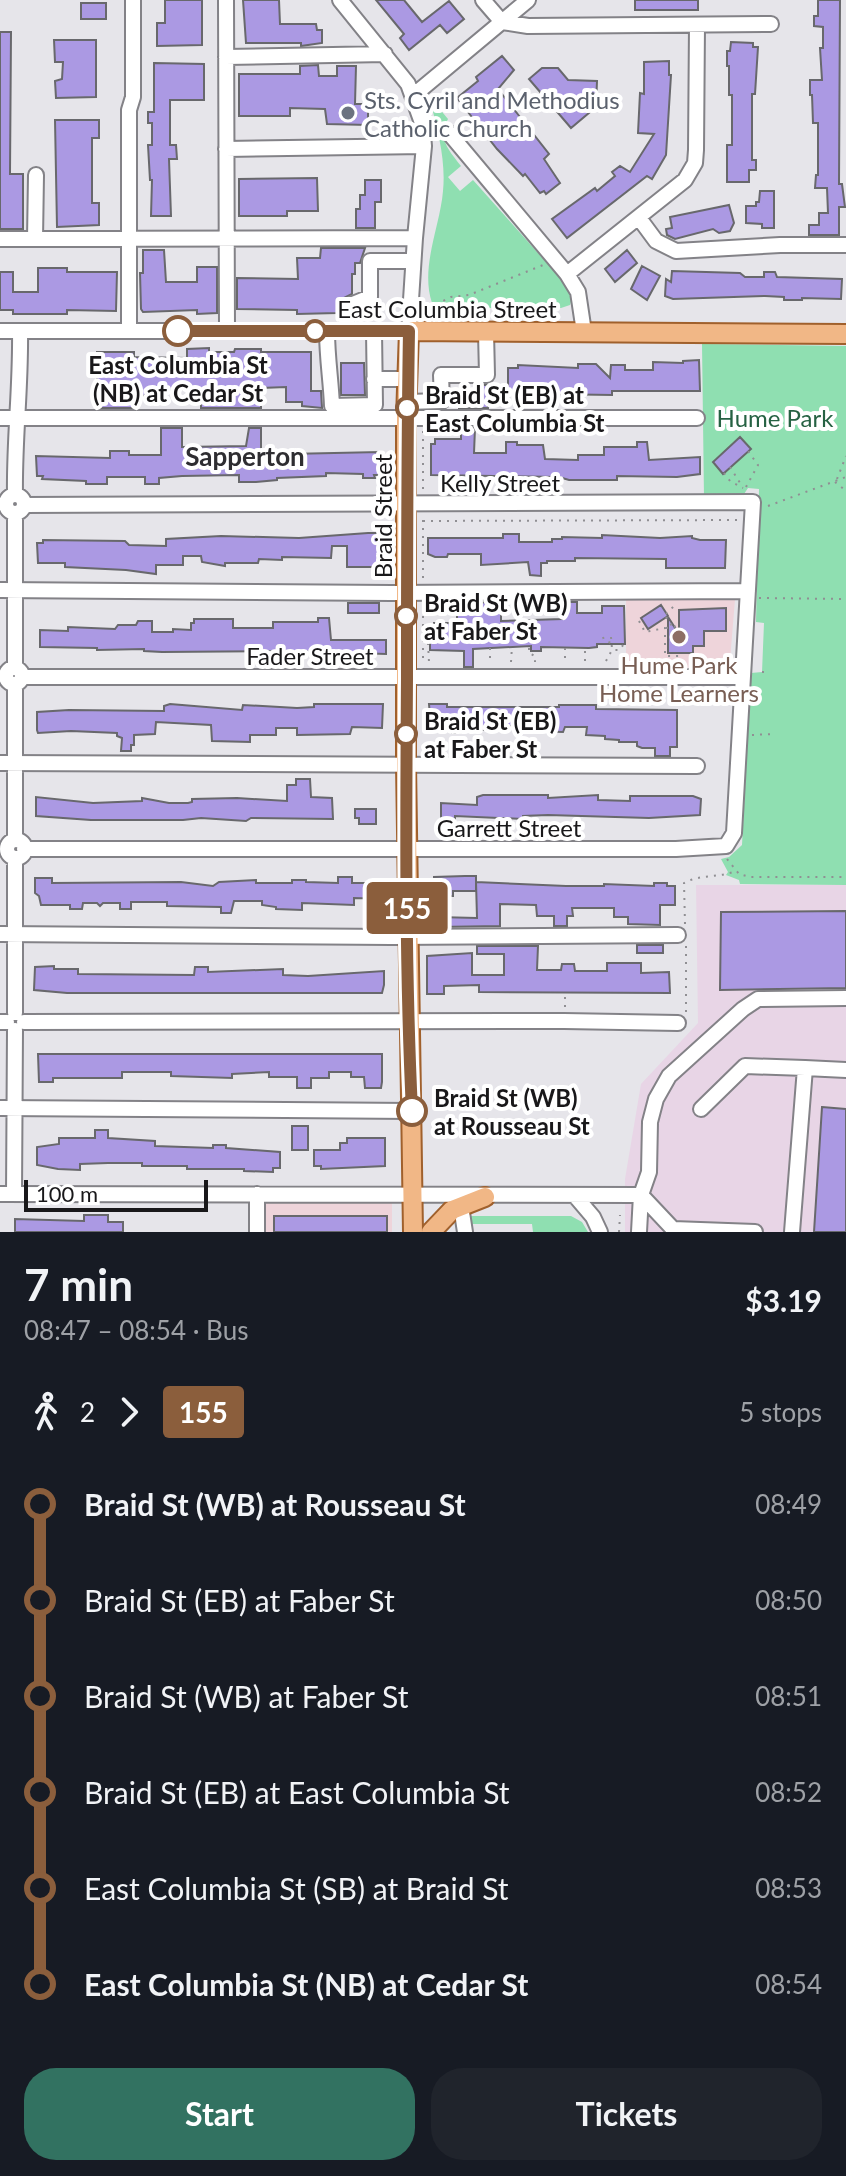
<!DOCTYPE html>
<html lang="en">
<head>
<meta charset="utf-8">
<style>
	body { margin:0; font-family:Lato,sans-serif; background:#20242c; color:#f1f3f6; height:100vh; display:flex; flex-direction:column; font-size:30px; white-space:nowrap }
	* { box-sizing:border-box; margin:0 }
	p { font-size:26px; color:#9ea1a6 }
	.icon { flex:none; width:44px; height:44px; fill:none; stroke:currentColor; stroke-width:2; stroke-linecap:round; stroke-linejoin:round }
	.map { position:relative; height:1232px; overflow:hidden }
	.sheet { display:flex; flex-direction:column; background:#171b24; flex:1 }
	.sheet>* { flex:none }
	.badge { padding:0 16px; border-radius:6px; font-size:28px; line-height:52px }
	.scale { position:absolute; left:24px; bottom:20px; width:184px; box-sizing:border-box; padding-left:8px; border:4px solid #19181a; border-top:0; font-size:22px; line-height:28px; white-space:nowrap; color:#19181a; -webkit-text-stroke:6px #fff; paint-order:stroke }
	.map>.badge { position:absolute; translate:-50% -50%; box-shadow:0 0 0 4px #fff }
	.legs { display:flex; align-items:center; gap:12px; height:88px; padding:0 24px; font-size:26px }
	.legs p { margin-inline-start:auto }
	.overview { display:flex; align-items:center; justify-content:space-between; height:136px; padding:0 24px }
	h1 { font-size:44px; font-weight:700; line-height:60px }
	.primary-button { display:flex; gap:16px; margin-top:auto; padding:16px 24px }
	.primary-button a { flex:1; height:92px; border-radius:32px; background:#327261; color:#fff; font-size:32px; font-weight:700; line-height:92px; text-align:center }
	.primary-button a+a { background:#20242c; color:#f1f3f6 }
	ul { padding:0 24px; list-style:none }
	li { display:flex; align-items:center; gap:28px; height:96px; font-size:30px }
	li i { display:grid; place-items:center; width:12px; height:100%; margin:0 10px; background:currentColor }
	li i::after { content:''; width:20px; height:20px; margin:-10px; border:6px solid; border-radius:50%; background:#171b24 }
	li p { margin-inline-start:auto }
	li:first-child i { background:linear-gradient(#0000 50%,currentColor 0) }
	li:last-child i { background:linear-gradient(currentColor 50%,#0000 0) }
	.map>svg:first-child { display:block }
</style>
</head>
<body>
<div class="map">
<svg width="846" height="1232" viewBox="0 0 846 1232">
	<rect width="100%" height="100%" fill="#e6e5ea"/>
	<path fill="#e8d5e6" d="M696 885H846V1232H625V1179L641 1084 698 1023Z"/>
	<path fill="#eed4da" d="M736 587 728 685 626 686V589Z
		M263 1202 392 1203V1232H263Z"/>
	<path fill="#8fdfb1" d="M433 101 448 119C437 139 449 150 461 166L448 177 460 191 473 180 570 289 572 298 570 305 561 308H445L432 303C420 267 440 227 443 191 446 162 438 131 431 104Z
		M702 344 846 346V885L740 884 739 880 726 875 728 872 721 859 729 857 742 845 751 673 762 672 764 623 756 622 759 489 748 488 742 497 704 498Z
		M471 1216H571L582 1222 588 1232H533L532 1224H468L464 1217Z"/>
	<path fill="#ab99e3" stroke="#68686c" stroke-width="2" d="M165 0H202V45L157 46V23H165Z
		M243 0H279L280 24H316L317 30H322V43L301 46V43H246Z
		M376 0H404L422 22 449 1 464 19 447 33 440 25 409 50 400 38 404 34Z
		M635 0H698V10H635Z
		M818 0H840L839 184H842L845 207H839V235H809V225H819V213H828L827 188H815L816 175H818V123H813L812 95H810V80H822L820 48H823V27L814 26V16H818Z
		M81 3H106V19H81Z
		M0 32H11L10 174H23V229H0Z
		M54 40H96V97L56 98 55 81 62 79 63 62H55Z
		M731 42 753 43V47H758L755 94H752V160H756V170H749V182H727V145H732V95H729V66H727V51H730Z
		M502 56 514 70 498 89 549 154 544 159 560 183 546 194 544 191 540 193 525 174 523 176 497 149 457 98 478 81 476 77Z
		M669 61V75H671L666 155 652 179 647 176 567 238 552 219 595 188 597 191 615 176 612 172 620 166 630 172 654 134 638 133 640 93 644 94V62Z
		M154 63 204 64V100H170V145H176L177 159H169L171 216H151L152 180H150L148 145H152V123H148V112H154Z
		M318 65 319 76H337V66H356L355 104H368V125L327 124 325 109 290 108V116H239V74H300V66Z
		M542 68H558L568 80 597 81 596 107 571 128 529 79Z
		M55 120H99V138H92V203H99V225L57 227Z
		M317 178 318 211H287V216H239V179Z
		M365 180H381V202H375V228H356V209H360V195H365Z
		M760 191H774V228H762V224L746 223V206H756V202H759Z
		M729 205 734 223 730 231 719 233 713 229 675 239 667 235 666 229 672 228 670 217Z
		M321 248H365L360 263H355V274H352V294L340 300 337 313 297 314V310L237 309V278L298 279 297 258H320Z
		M143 250H164L166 282H197V267H217V313L197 314V310L143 312 141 309 140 273H143Z
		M627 250 637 263 615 282 605 269Z
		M642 266 660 276 647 300 631 289Z
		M38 268H67V272H117L116 311 67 310V314H13V310H0V272H13V292H38Z
		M672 271 740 273 745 277H764V272H775L777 277 842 279 841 299 802 298V300H784V297L765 296 673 299 665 296 666 279 671 282Z
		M209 348V352H234L235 349H261V352H311V391H321L322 408 302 406V402H286V387L261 388V408H201V399H189V390H156L157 395 134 396V408H97V352H134V357L187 358V349Z
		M699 360 700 391H612V395L547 394V392L508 394V368H518V365L578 368V364H596L610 378 611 365H625V370H653V362L683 363V361Z
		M341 363H364L365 395H341Z
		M477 385H488V408H459V392H477Z
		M161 428H182V447L246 446 249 428H261V459L267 460 266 462H288V454L380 452V475H374L375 478H363V474L326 473V476L277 478V480L256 482H239V475L182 476 159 478V484H145V477H107V484H86V481L42 479 43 476H37L36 456 110 458V451H129V455H161Z
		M461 428H475L474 453H506V442H517V445H543L545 459 578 460V455H604V447H637V442H647L649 460 700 457V474L677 477 617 476V480H569L559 477 431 475V444H435V439H461Z
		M740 437 751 449 723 474 713 462Z
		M368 533H383V567H347V546H332L331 558 282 557V560L259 559 258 563H225V566L202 562 201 556H183V565H156V574L126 570 65 567V563H38L37 543H43V540L125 541 129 545 166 546V539L221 536 299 538Z
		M503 534H519V542H552V539H562V537L602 538V535L660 538 692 536V538L700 540H726L725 568H666V559L575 558V561H547V563H541V576L530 575 528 562 481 565V554H448L447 557H435L428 554V538H503Z
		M501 602V621L562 619V602H577V613H602V606H624L625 644H597V647L589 648 541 647V651H531V646L473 649V667H464V651L430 650V632H434V623H457V603Z
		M348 603H379V613H348Z
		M661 605 668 616 648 629 641 618Z
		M726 608V631H704V646H693V653H668V617L679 634V610Z
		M318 618H329L331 640H386V654L291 651 162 652 144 651V649L97 650V648L40 647V630L68 631V627L115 629 118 625H136L138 621H152V632H173V629L191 630V623H194V619H233V628H273V622H318Z
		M170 704 242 710 243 705 297 708 314 707V704H383L382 728 352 727 350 734 297 735V728H276V735H250V742L212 741 211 725 156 722 155 734 134 735V745H131V751H121L122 738 117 736V733L71 731 38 733 37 730V712L69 710 164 711V706Z
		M429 704H447V707H559V705H596V709L677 710V747H670V756H655V748H642L637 746V742H619V740L605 739V736L586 735 587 727H565L563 732 527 731V726H496V730H463V733H452V728H431Z
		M296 779H310L311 797 332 798 333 819 251 818 246 821 201 818 183 820H91L36 816V797L93 803 142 801V798L169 803H188L192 802V799L237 798 287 801V785H296Z
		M483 795H548V798L598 795V800L630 801V796H693L701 799 700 815 649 818 548 815 523 816V819L455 816V824H441V803L477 805V797Z
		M355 809H376V824H359V818H355Z
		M465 876H476V891H453V896H437V890H434V877Z
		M338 877H352V883H386V899L354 898V905L302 903V910L276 909V907L262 905V901H234L231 913H221V907L167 906V902H131V909H120V903H103L100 906 97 903H83L82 909H70V905H41L39 896 35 893V878H52V883L181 882 213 886 219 882 256 880V883H292V880H306V882L338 883Z
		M476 882 566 886H604V884L654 886V883H667V886H675V905H660V925L628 924V917H614V908H572L573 916H567V926H554V916H537L536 905 500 904V926L437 927V917L477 918Z
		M846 911V988L720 990 721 912Z
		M637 945H663V953H637Z
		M477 946H538L537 970H561L562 964H574L575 971H607V963H641V973L669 972 670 993 479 992V985L444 986V994H427V956L472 953V975H504V954H477Z
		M54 966V969H78V974L194 975 195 967H208V972L283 969V975L308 976 384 971V985L382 993H67L34 990 35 967Z
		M38 1054H382V1082L381 1088H365L364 1077H351V1072H329V1078H311V1088H297V1077H269V1072L232 1074V1078L171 1076V1072H122V1078H53V1082H39Z
		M822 1107 846 1109V1232H814Z
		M292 1126H308V1150H292Z
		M95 1130H108V1138L155 1141V1146L213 1148V1145H226V1148L280 1152V1168H273V1172L244 1171V1169H187V1166H142V1163H108L80 1164V1170L58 1169 37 1165V1147L59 1144V1138H95Z
		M347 1138H385V1166L321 1169V1166H314V1150H340V1143H347Z
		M84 1215H108V1222H123V1232H15V1219L84 1221Z
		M274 1216H387V1232H274Z"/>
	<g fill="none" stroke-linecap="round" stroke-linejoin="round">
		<defs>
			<path id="minor" d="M226 0 227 331
				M483 0 502 22 528 26 771 24
				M226 57 385 54
				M414 95 528 0
				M449 133 567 274 578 292 584 332
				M226 149 424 146
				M639 218 656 241 676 251 780 245H846
				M0 239 415 238
				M35 239 36 175
				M567 274 685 180 695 163 696 150 697 25
				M0 331H409L415 238 424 146 422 123 408 84 340 0
				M129 331V110L133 97V0
				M327 331C327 357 331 381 332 406L375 405 374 331
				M347 331 348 306 370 297V261H413
				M374 379H408
				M407 402 442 401 441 375H487L486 332
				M0 418H697
				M15 495C14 440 21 386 20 331
				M6 504a9 9 0 1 1 18 0a9 9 0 1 1-18 0Z
				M24 505 753 502 734 833 726 846 676 849H24
				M0 590 392 593 748 591
				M15 668V513
				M6 676a8 8 0 1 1 16 0a8 8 0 1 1-16 0Z
				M22 677H742
				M15 684V840
				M0 763 697 766
				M7 849a9 9 0 1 1 18 0a9 9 0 1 1-18 0Z
				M15 858V1013
				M0 934 392 937 678 935
				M0 1022H7
				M24 1022 564 1021 678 1023
				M0 1108 412 1111
				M701 1109 745 1066 805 1068
				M0 1194 641 1195 673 1229 755 1232
				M14 1194 15 1030
				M576 1197 593 1217 600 1232
				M461 1206 465 1232
				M257 1232V1194
				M639 1232 641 1195 649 1172 650 1122 656 1099 669 1076 743 1009 758 999 846 998
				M792 1232 805 1068 846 1070"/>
			<path id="major" d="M413 1232 406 764V418L409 331 846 334
				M431 1232 452 1210 485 1197"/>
		</defs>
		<use href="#minor" stroke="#838287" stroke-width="18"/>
		<use href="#major" stroke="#a0602c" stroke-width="22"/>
		<path stroke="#908f93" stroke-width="2" stroke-dasharray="2 6" stroke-linecap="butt" d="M429 308 451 297 469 295 543 265
			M730 467 742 486
			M724 473 730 481 743 488
			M837 479 846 456
			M835 482 846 491
			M746 487 758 465 748 451
			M423 489V431
			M768 506 846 477
			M423 521 737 520
			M423 578V516
			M759 598 846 599
			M423 608V662
			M666 614 676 604
			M666 617 672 626
			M639 621 645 632 665 628V656H679L680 664
			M529 624V653L535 656V662
			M666 628 679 626
			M603 637 604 640 611 643
			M611 637 612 649
			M428 643 429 662
			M490 648V662
			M565 648V662
			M585 661V650
			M606 661 612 650H619L624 644
			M511 662 512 646
			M762 672H765
			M752 735 773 734
			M727 859 739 874 750 877H846
			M685 924 684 883C700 874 719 878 736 871
			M686 946V1012
			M565 1007V993
			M619 1232 620 1215"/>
		<use href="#minor" stroke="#fff" stroke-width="14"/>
		<use href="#major" stroke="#f1b786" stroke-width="18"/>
	</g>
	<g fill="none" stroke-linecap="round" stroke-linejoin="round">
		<defs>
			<path id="line-1" d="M178 331H409C407 447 407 563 407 678 406 822 405 967 412 1111"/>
		</defs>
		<use href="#line-1" stroke="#fff" stroke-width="18"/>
		<use href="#line-1" stroke="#8b5e3c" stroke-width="12"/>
	</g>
	<circle fill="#6b7280" stroke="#fff" stroke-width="3" cx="348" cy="113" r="8"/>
	<g fill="#fff" stroke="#8b5e3c" stroke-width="4">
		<circle cx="178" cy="331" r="14"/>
		<circle cx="315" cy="331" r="10"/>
		<circle cx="407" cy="408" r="10"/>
		<circle cx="406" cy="616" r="10"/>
		<circle cx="406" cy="734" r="10"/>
		<circle cx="412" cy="1111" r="14"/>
	</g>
	<circle fill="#8d6e63" stroke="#fff" stroke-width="3" cx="679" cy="637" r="8"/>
	<g text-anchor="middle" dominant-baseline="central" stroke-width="8" stroke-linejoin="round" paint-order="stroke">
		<g font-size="24" fill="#5b616d" stroke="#fff" text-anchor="start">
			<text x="364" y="99">Sts. Cyril and Methodius<tspan x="364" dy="28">Catholic Church</tspan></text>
		</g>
		<g font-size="24" fill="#19181a" stroke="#fff">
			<text x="447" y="308">East Columbia Street</text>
			<text x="500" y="482">Kelly Street</text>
			<text transform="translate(382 516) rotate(-90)">Braid Street</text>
			<text x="310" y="655">Fader Street</text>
			<text x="509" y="827">Garrett Street</text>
		</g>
		<g font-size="24" font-weight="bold" fill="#19181a" stroke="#fff" text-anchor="start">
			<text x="178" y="364" text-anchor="middle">East Columbia St<tspan x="178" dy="28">(NB) at Cedar St</tspan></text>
			<text x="425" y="394">Braid St (EB) at<tspan x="425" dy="28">East Columbia St</tspan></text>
			<text x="424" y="602">Braid St (WB)<tspan x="424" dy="28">at Faber St</tspan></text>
			<text x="424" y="720">Braid St (EB)<tspan x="424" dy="28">at Faber St</tspan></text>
			<text x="434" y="1097">Braid St (WB)<tspan x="434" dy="28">at Rousseau St</tspan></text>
		</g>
		<g font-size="24" fill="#266243" stroke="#fff">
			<text x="775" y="417">Hume Park</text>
		</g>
		<g font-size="24" fill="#785e54" stroke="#fff">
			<text x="679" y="664">Hume Park<tspan x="679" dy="28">Home Learners</tspan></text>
		</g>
		<g font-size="26" font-weight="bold" fill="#2e2d31" stroke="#fff">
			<text x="245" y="456">Sapperton</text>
		</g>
	</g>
</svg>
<div class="scale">100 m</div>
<b class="badge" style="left:407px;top:908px;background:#8b5e3c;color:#fff">155</b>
</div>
<section class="sheet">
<div class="overview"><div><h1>7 min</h1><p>08:47 – 08:54 · Bus</p></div><b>$3.19</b></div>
<div class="legs"><svg class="icon" aria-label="walk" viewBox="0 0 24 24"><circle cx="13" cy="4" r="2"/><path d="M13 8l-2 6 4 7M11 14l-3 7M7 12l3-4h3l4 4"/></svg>2<svg class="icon" aria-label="forward" viewBox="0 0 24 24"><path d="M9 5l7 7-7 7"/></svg><b class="badge" style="background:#8b5e3c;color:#fff">155</b><p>5 stops</p></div>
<ul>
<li><i style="color:#8b5e3c"></i><b>Braid St (WB) at Rousseau St</b><p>08:49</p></li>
<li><i style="color:#8b5e3c"></i><span>Braid St (EB) at Faber St</span><p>08:50</p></li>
<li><i style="color:#8b5e3c"></i><span>Braid St (WB) at Faber St</span><p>08:51</p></li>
<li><i style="color:#8b5e3c"></i><span>Braid St (EB) at East Columbia St</span><p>08:52</p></li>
<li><i style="color:#8b5e3c"></i><span>East Columbia St (SB) at Braid St</span><p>08:53</p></li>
<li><i style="color:#8b5e3c"></i><b>East Columbia St (NB) at Cedar St</b><p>08:54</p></li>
</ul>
<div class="primary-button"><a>Start</a><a>Tickets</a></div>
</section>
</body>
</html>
